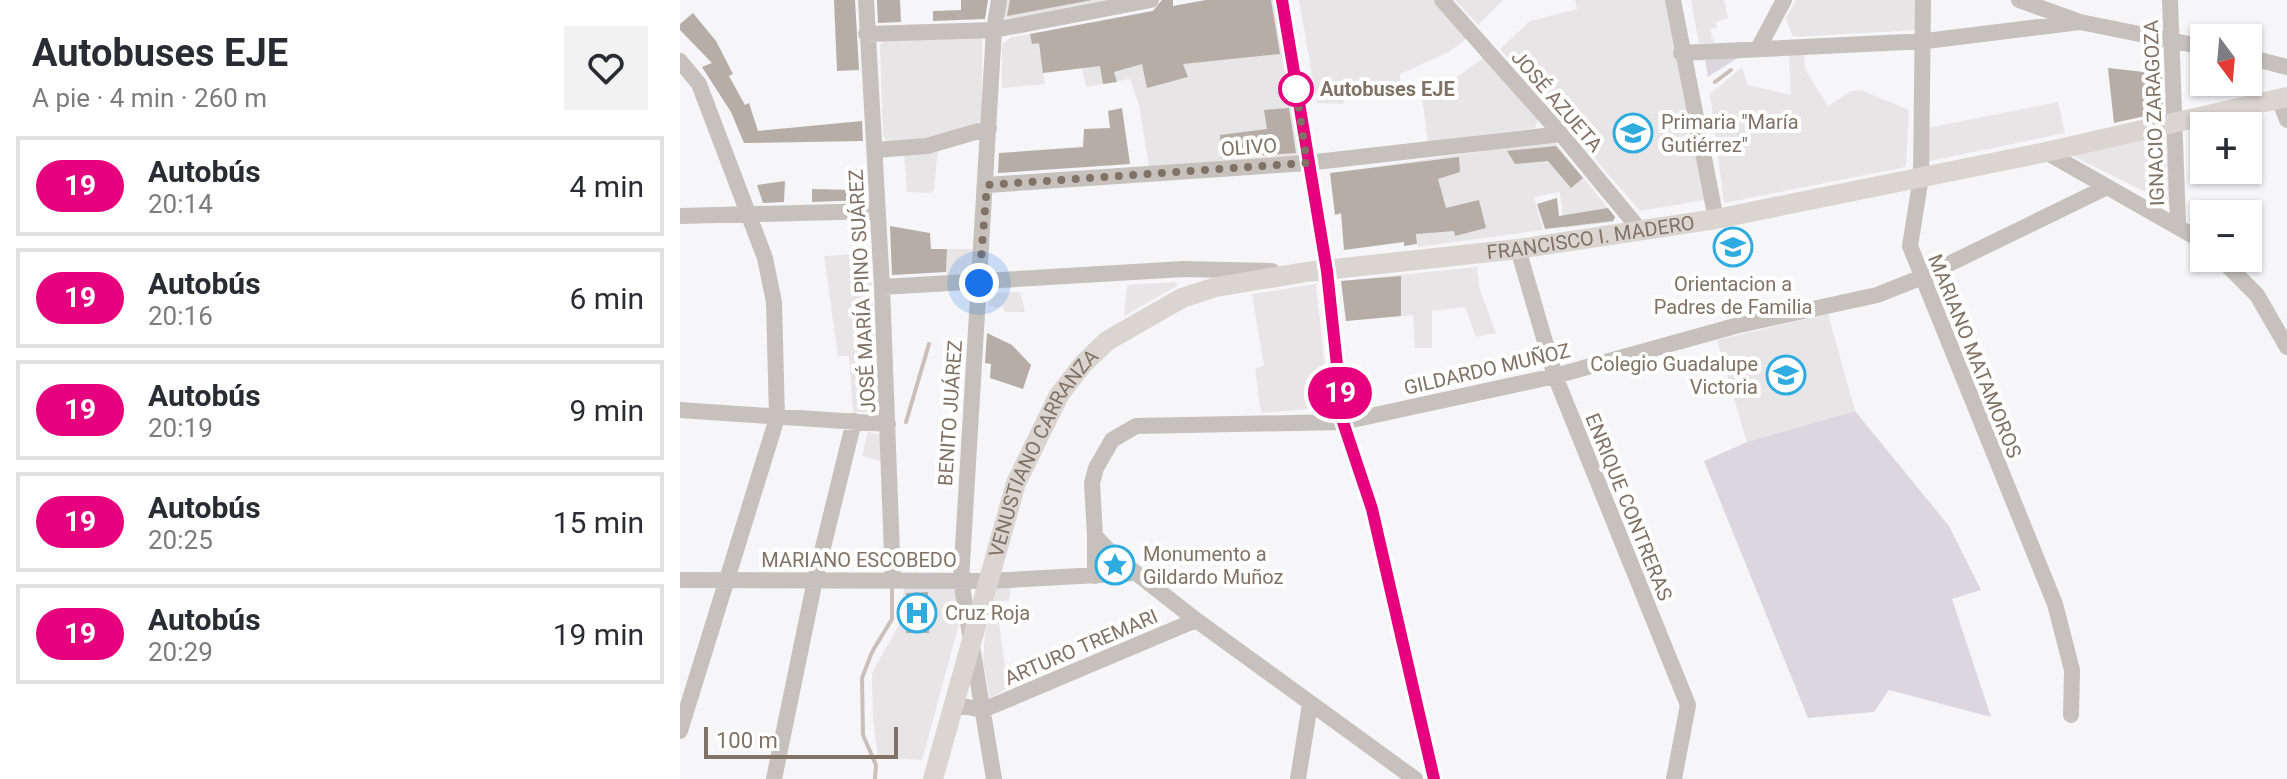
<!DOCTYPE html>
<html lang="es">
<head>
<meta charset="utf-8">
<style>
	body { margin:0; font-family:Roboto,sans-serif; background:#f2f2f3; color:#2b2b33; height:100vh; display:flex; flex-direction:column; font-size:30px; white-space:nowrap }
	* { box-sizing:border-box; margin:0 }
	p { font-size:26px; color:#7c7c81 }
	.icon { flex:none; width:44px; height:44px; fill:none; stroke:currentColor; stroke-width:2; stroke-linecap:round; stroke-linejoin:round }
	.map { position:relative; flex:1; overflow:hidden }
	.sheet { display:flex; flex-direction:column; background:#fff; width:680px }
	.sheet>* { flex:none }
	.badge { padding:0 16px; border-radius:26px; font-size:28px; line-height:52px }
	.needle { width:52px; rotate:164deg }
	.controls { position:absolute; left:1510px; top:24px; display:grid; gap:16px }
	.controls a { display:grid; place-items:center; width:72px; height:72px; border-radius:0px; background:#fff; box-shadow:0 2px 6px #0004; font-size:40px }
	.scale { position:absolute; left:24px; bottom:20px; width:194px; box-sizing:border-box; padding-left:8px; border:4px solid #807264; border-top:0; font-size:22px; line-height:28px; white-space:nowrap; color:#807264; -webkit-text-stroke:6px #fff; paint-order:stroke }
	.you { position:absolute; width:40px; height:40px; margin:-20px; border:6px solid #fff; border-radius:50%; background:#1a73e8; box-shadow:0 0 0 12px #1a73e833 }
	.map>.badge { position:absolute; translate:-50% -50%; box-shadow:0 0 0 4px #fff }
	.round { display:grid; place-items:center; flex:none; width:84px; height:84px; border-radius:0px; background:#f2f2f3 }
	.summary { display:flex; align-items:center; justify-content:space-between; height:136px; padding:0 32px }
	h1 { font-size:38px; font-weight:700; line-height:60px }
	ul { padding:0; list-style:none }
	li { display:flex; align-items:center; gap:24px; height:100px; margin:0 16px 12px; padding:0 16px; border:4px solid #e1e1e2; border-radius:0px }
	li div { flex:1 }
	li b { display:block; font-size:30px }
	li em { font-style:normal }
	li .badge { min-width:88px; font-weight:700; text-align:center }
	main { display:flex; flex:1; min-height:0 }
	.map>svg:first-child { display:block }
</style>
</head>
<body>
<main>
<section class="sheet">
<div class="summary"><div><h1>Autobuses EJE</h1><p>A pie · 4 min · 260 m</p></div><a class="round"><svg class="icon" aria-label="heart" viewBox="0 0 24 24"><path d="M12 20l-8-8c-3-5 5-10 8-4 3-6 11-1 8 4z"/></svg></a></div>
<ul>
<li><span class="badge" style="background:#e6007e;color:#fff">19</span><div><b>Autobús</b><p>20:14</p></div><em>4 min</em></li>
<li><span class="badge" style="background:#e6007e;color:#fff">19</span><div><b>Autobús</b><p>20:16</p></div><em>6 min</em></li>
<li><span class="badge" style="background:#e6007e;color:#fff">19</span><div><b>Autobús</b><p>20:19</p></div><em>9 min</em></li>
<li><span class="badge" style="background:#e6007e;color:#fff">19</span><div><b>Autobús</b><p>20:25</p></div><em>15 min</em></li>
<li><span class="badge" style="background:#e6007e;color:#fff">19</span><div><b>Autobús</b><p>20:29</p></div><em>19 min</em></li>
</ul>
</section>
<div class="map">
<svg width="1607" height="779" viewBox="0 0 1607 779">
	<rect width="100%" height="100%" fill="#f6f6f8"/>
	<path fill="#e7e5e6" d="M322 0H454L326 19 320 13Z
		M526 0H600L620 158 469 167 459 105 450 79 406 87 402 68 363 73 365 84 322 88V45L330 38Z
		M619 0H753L787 38 769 52 720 74V86L669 81 663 104 637 103Z
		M775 0H823L798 25Z
		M895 0H987L1025 200 960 211 820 49 850 21 897 9Z
		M1011 0H1044L1048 18 1036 22 1037 28 1030 29 1034 43 1019 44Z
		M1116 0H1238L1237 30 1113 37 1106 18Z
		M298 36 302 40V121L249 141 209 142 203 136 200 45 204 41Z
		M1124 52 1125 69 1148 106 1171 91 1181 90 1229 110 1226 167 1044 203 1030 94 1062 67 1068 85 1111 95 1109 53Z
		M803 58 858 119 855 128 748 142 741 90 763 87Z
		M1378 102 1385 133 1245 162 1247 128Z
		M1486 134 1491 205 1391 155Z
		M874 141 935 217 933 222 884 228 880 192 854 197 863 230 738 247 731 192 697 206 655 215 653 173Z
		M258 148 254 190 250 193 227 192 224 153Z
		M267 249H296L294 274 266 275Z
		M190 253 198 401 190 412H173L169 356H158L144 256Z
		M797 267 799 287 816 333 796 337 785 307 752 311V348H735L733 315 666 321 661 281Z
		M497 282V286L444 316 447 285Z
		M636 284 649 407 581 413 575 368 584 366 572 294Z
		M340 292 345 312H325L321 305 318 308 308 305 312 293Z
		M1148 314 1175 411 1067 442 1037 340Z
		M188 432 202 435 201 461 182 456Z
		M331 585 329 601H316L328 688 310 698 303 661 305 634 317 586Z
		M224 588H272L278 595 279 624 242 760 198 757 193 717 192 673 220 623Z"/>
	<path fill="#dcd7df" d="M1059 57 1028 77 1025 60Z
		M1175 411 1269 526 1301 590 1272 599 1311 717 1209 690 1194 712 1128 718 1024 461 1067 442Z"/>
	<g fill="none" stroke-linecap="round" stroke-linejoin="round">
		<path stroke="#cabfba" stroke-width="4" d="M1035 82 1051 70
			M226 422 249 344
			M195 779 196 765 183 735 182 678 192 652 212 619V590"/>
	</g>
	<path fill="#b5ada6" d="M154 0H175L179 70 157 71Z
		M197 0H220L221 22 198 23Z
		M281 0H308L305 19 253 21V11L281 10Z
		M330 0H412L327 16Z
		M482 0H493V6L526 0H591L600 54 503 64 508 77 467 88 462 64 434 72 437 82 423 84 420 66 363 73 359 43 352 44 350 34 473 11Z
		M13 13 36 41 53 74 49 76 65 105 69 103 78 131 182 121 183 141 64 143 51 112 22 67 32 63 0 30V24Z
		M1428 68 1482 74 1483 112 1434 123Z
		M442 108 450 164 318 173 319 153 403 147 404 129 430 128 428 111Z
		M609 108 616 153 541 158 540 135 587 129 584 110Z
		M876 146 903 178 891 188 868 161 835 164 827 151Z
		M779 157 780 172 758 179 766 208 799 200 806 228 775 236 774 231 736 234 737 244 724 246V242L664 250 661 213 655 215 650 173Z
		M173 169H184L186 200 132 202V189L173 190Z
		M105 181 104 202 83 203 77 185Z
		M877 198 879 216 928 208 935 217 933 221 865 229 857 204Z
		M210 226 250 233 251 249H267L266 272 212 275Z
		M721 276V316L666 321 661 281Z
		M307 333 332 345 351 365 343 389 310 378 311 364 305 363Z
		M248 592 249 633H226V593Z"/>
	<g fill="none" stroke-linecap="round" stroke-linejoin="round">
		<path stroke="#c6c1bd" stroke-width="16" d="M186 0 202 287 213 581
			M602 0 647 271 663 422 692 509 754 779
			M762 0 881 134 960 230
			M993 0 1036 219
			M1243 0 1241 177 1230 246 1375 604 1392 670 1391 715
			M1339 0 1400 22 1524 47
			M1490 0 1498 225
			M186 34 314 30 471 0
			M1079 47 1104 0
			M1001 53 1246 41 1400 22
			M1568 57 1607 67
			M0 61 19 84 85 258 94 302 97 418 0 731
			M1599 99 1607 120
			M195 150 247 146 309 128
			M1366 152 1524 242
			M307 185 627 163 881 134
			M0 216 196 211
			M838 249 875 376 1008 705 994 779
			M1540 258 1577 295 1607 347
			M202 287 504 269 592 271
			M0 410 208 424
			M415 576V536
			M0 580 310 581 455 573
			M271 709 282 706 303 710 516 620
			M94 779 135 580 174 421
			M314 779 281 580 314 30 319 0
			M618 779 630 704
			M735 779 516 620 433 555 415 536 412 483 416 468 432 440 456 426 663 422 875 376 1055 326 1197 295 1240 278 1427 187"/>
		<path stroke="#dad5d1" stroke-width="20" id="s1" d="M253 779 336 483 379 395 403 364 427 341 502 298 536 287 626 272 838 249 1036 219 1366 152 1607 97"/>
	</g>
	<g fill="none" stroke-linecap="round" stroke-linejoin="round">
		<defs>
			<path id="line" d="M602 0 647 271 663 422 692 509 754 779"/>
		</defs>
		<use href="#line" stroke="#fff" stroke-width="18"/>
		<use href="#line" stroke="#e6007e" stroke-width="12"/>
		<path stroke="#807264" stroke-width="8" stroke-dasharray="0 14.4" d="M299 283 307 185 627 163 615 82 616 89"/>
	</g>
	<defs>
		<symbol id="school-ring" viewBox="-11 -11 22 22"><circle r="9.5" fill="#fff" stroke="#2eace0" stroke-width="1.5"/><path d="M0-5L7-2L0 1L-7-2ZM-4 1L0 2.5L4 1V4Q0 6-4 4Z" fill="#2eace0"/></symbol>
		<symbol id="sight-ring" viewBox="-11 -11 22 22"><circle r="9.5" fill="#fff" stroke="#2eace0" stroke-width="1.5"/><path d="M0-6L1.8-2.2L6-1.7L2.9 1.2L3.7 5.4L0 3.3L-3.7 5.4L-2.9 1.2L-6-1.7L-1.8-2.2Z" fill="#2eace0"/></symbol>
		<symbol id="hospital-ring" viewBox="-11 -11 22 22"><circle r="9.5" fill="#fff" stroke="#2eace0" stroke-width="1.5"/><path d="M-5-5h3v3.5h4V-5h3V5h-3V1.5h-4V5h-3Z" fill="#2eace0"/></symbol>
	</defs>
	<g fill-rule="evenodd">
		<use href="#school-ring" x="931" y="111" width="44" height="44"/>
		<use href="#school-ring" x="1031" y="225" width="44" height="44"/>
		<use href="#school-ring" x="1084" y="353" width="44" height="44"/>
		<use href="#sight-ring" x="413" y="543" width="44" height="44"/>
		<use href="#hospital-ring" x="215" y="591" width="44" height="44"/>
	</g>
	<circle fill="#fff" stroke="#e6007e" stroke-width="4" cx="616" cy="89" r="16"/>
	<g text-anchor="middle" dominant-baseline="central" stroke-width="8" stroke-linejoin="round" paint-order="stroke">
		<g font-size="20" font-weight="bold" fill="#807264" stroke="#fff" text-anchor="start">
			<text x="640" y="89">Autobuses EJE</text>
		</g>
		<g font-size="20" fill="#807264" stroke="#fff">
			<text transform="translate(877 101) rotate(49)">JOSÉ AZUETA</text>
			<text transform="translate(1474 113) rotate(-92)">IGNACIO ZARAGOZA</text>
			<text transform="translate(569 147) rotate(-4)">OLIVO</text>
			<text stroke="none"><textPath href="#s1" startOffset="978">FRANCISCO I. MADERO</textPath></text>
			<text transform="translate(182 291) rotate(-93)">JOSÉ MARÍA PINO SUÁREZ</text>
			<text transform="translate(1295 356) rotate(68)">MARIANO MATAMOROS</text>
			<text transform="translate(807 369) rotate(-13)">GILDARDO MUÑOZ</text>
			<text transform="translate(270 413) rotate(-86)">BENITO JUÁREZ</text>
			<text stroke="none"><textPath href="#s1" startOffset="346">VENUSTIANO CARRANZA</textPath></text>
			<text transform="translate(949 507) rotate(68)">ENRIQUE CONTRERAS</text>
			<text x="179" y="560">MARIANO ESCOBEDO</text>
			<text transform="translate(401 647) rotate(-23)">ARTURO TREMARI</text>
		</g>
		<g font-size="20" fill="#807264" stroke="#fff" text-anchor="start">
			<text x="981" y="122">Primaria "María<tspan x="981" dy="23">Gutiérrez"</tspan></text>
			<text x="1053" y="284" text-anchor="middle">Orientacion a<tspan x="1053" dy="23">Padres de Familia</tspan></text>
			<text x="1078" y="364" text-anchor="end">Colegio Guadalupe<tspan x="1078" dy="23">Victoria</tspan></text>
			<text x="463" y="554">Monumento a<tspan x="463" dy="23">Gildardo Muñoz</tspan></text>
			<text x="265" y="613">Cruz Roja</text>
		</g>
	</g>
</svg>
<div class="controls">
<a><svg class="needle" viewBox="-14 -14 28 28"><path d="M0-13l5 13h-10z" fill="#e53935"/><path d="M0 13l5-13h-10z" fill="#7c7c81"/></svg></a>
<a>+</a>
<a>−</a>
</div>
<div class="scale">100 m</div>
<div class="you" style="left:299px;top:283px"></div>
<b class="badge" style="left:660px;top:393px;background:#e6007e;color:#fff">19</b>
</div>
</main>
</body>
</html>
